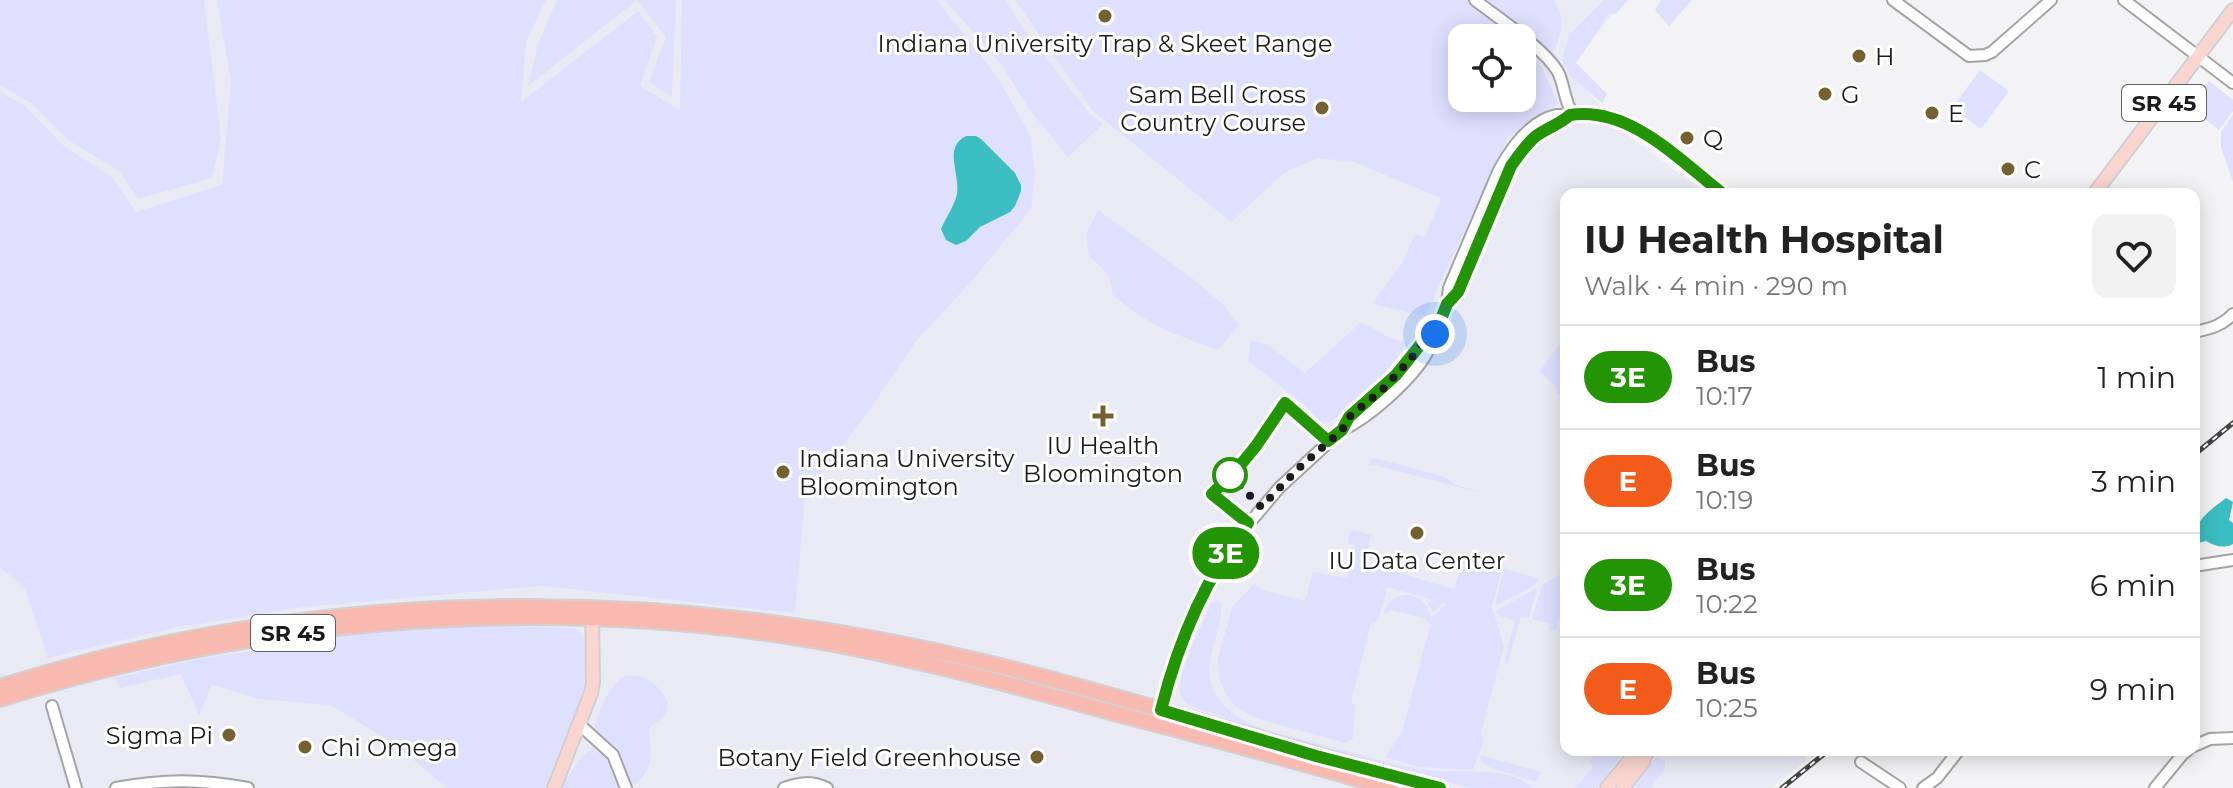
<!DOCTYPE html>
<html lang="en">
<head>
<meta charset="utf-8">
<style>
	body { margin:0; font-family:Montserrat,sans-serif; background:#f2f2f2; color:#222; height:100vh; display:flex; flex-direction:column; font-size:30px; white-space:nowrap }
	* { box-sizing:border-box; margin:0 }
	p { font-size:26px; color:#767676 }
	.icon { flex:none; width:44px; height:44px; fill:none; stroke:currentColor; stroke-width:2; stroke-linecap:round; stroke-linejoin:round }
	.map { position:relative; flex:1; overflow:hidden }
	.panel { position:absolute; left:1560px; top:188px; width:640px; height:568px; display:flex; flex-direction:column; background:#fff; border-radius:16px; box-shadow:0 4px 20px #0003 }
	.panel>* { flex:none }
	.badge { padding:0 16px; border-radius:26px; font-size:28px; line-height:52px }
	.buttons { position:absolute; left:1448px; top:24px; display:grid; gap:16px }
	.buttons a { display:grid; place-items:center; width:88px; height:88px; border-radius:16px; background:#fff; box-shadow:0 4px 20px #0003; font-size:40px }
	.you { position:absolute; width:40px; height:40px; margin:-20px; border:6px solid #fff; border-radius:50%; background:#1a73e8; box-shadow:0 0 0 12px #1a73e833 }
	.map>.badge { position:absolute; translate:-50% -50%; box-shadow:0 0 0 4px #fff }
	.round { display:grid; place-items:center; flex:none; width:84px; height:84px; border-radius:16px; background:#f2f2f2 }
	.summary { display:flex; align-items:center; justify-content:space-between; height:136px; padding:0 24px }
	h1 { font-size:38px; font-weight:700; line-height:60px }
	ul { padding:0; list-style:none }
	li { display:flex; align-items:center; gap:24px; height:104px; padding:0 24px; border-top:2px solid #e0e0e0 }
	li div { flex:1 }
	li b { display:block; font-size:30px }
	li em { font-style:normal }
	li .badge { min-width:88px; font-weight:700; text-align:center }
	.map>svg:first-child { display:block }
</style>
</head>
<body>
<div class="map">
<svg width="2233" height="788" viewBox="0 0 2233 788">
	<rect width="100%" height="100%" fill="#f3f3f5"/>
	<path fill="#eaeaf4" fill-rule="evenodd" d="M0 0H1623L1569 70 1620 129 1706 194H1566V750H1642L1614 788H0ZM1462 38H1522V98H1462Z
		M1662 750H1777L1782 754 1790 750H1800L1807 760 1771 788H1634Z"/>
	<path fill="#dfe0fe" d="M0 0H204L221 138 212 178 138 199 119 171 68 140 31 103 0 86Z
		M217 0H546L526 42 521 102 638 11 657 36 640 86 680 110 682 0H937L998 78 1030 135 1035 173 1031 209 971 282 917 340 870 409 805 495 795 613 542 586 303 607 178 627 48 658 24 586 0 568V92L24 105 64 146 113 178 136 212 222 185 231 81Z
		M557 0H676L672 97 649 82 666 37 637 0 528 86 538 44Z
		M945 0H1005L1025 31 1089 113 1103 124 1068 157 1029 109 1001 64Z
		M1015 0H1467L1518 38H1462V98H1522V44L1542 68 1559 104 1530 120 1507 139 1425 316 1372 304 1402 263 1415 234 1425 237 1441 198 1354 162 1317 158 1284 173 1231 222 1093 111Z
		M1481 0H1554C1556 4 1559 8 1560 12 1564 24 1559 47 1549 55Z
		M1604 0H1628L1616 14H1609L1576 63 1607 94 1602 103 1570 76 1562 60 1569 35Z
		M1661 0H1692L1669 26 1655 10Z
		M1980 70 2009 91 1981 129 1952 108Z
		M2209 81 2233 100V111L2219 130 2189 107Z
		M2233 115V182L2221 147V132Z
		M1098 210 1193 279 1224 305 1239 325 1218 350C1174 334 1148 326 1112 294 1114 279 1101 265 1089 257L1086 234Z
		M1361 322 1390 338 1409 343 1374 385 1329 423 1319 420 1306 406 1248 361 1251 340 1268 345 1305 373Z
		M1566 336V399L1556 392V387L1539 371Z
		M1375 458 1445 477 1454 484 1486 494 1374 465 1368 467 1371 460Z
		M1354 530 1371 535 1365 563 1454 589 1464 558 1473 565 1476 552 1491 561 1501 573 1492 607 1504 646 1481 733 1484 740 1473 770 1419 767 1385 757 1402 732 1431 623 1429 624 1424 618 1391 610 1383 614C1394 584 1429 591 1431 621L1433 616 1446 604 1443 603 1433 613 1427 601 1434 600 1387 587 1379 618 1371 624 1351 702 1355 705 1353 738 1346 743 1258 719 1236 707 1226 694 1219 678 1218 657 1233 606 1254 584 1266 591 1305 601 1313 572 1346 578 1356 547 1348 542 1350 531Z
		M1504 569 1539 578 1535 585 1495 606Z
		M1561 574 1566 575V591L1556 630 1549 631 1550 624 1532 619 1542 585Z
		M1537 588 1529 618 1521 616 1508 664 1505 659 1515 621 1500 616 1497 612 1499 609Z
		M1214 599 1221 603C1224 631 1202 657 1212 687 1218 702 1231 713 1245 721 1268 733 1296 737 1321 744 1356 753 1391 765 1427 770 1460 775 1507 764 1533 788H1470L1284 738 1191 706C1185 702 1181 698 1180 691 1178 672 1205 617 1214 599Z
		M497 626 572 628C585 632 584 639 585 652 590 700 565 745 545 788H447L397 746 331 705 259 699 212 685 199 715 181 674 120 688 115 678 193 660 373 632 421 627Z
		M627 675C633 676 641 676 647 679 657 685 671 699 667 710 664 719 654 722 649 729 652 755 654 771 631 787L624 761 595 727C599 709 610 683 627 675Z
		M591 749 604 754 618 788H560L581 757Z
		M1598 750H1626L1597 788H1575L1593 767 1589 762Z
		M1481 755 1541 772 1536 782C1527 779 1487 768 1484 764 1482 762 1481 760 1480 758Z
		M1656 757 1665 760V769L1651 788H1634Z"/>
	<path fill="#3bbdc1" d="M966 136H976L981 139 1015 173 1021 185V191L1015 206 1010 212 980 227 966 241 956 245 946 240 941 229C946 217 954 207 957 194 960 172 943 148 966 136Z
		M2226 498 2233 502 2229 520 2233 523V544C2223 549 2215 546 2206 541L2194 544C2194 520 2208 512 2226 498Z"/>
	<g fill="none" stroke-linecap="round" stroke-linejoin="round">
		<defs>
			<path id="minor" d="M1475 0C1498 18 1544 48 1558 72 1565 86 1564 102 1573 114
				M1893 0 1969 56 1985 55 1992 52 2051 0
				M2124 0 2233 83
				M1449 303 1458 292 1511 166C1519 155 1526 144 1536 136 1547 128 1560 124 1570 115
				M2194 332C2209 329 2222 326 2233 314
				M1342 430C1369 418 1414 378 1428 351 1429 347 1428 343 1430 339 1432 335 1435 333 1437 329 1443 315 1448 303 1449 288L1499 170C1511 148 1530 121 1556 115 1557 115 1567 115 1568 115 1585 114 1601 113 1617 118 1650 130 1695 172 1723 194
				M2194 566 2233 560
				M52 706 76 788
				M1160 716 1187 626 1215 571 1235 540 1280 487 1342 430 1349 417 1382 390 1410 360 1421 344 1429 340
				M580 725 613 755 626 788
				M2194 746 2210 739 2233 738
				M1861 762 1900 788
				M116 788C164 779 200 779 248 788
				M784 788C800 782 811 781 827 788
				M1923 788 1937 778 1959 750
				M2155 788 2182 755 2188 750"/>
			<path id="major" d="M2094 194 2233 10
				M554 788 591 693 593 682 592 610
				M1607 788 1638 750
				M1623 788 1643 762 1648 750"/>
			<path id="highway" d="M0 687C321 585 666 584 992 664 1143 701 1290 750 1440 788
				M0 699C251 620 521 597 781 635 894 652 1004 683 1114 713 1205 737 1298 761 1389 788"/>
		</defs>
		<use href="#minor" stroke="#a4a4a6" stroke-width="14"/>
		<use href="#major" stroke="#d1d1d2" stroke-width="16"/>
		<use href="#highway" stroke="#d1d1d2" stroke-width="18"/>
		<use href="#minor" stroke="#fff" stroke-width="10"/>
		<use href="#major" stroke="#fbd5d0" stroke-width="12"/>
		<use href="#highway" stroke="#f8b9b1" stroke-width="14"/>
		<defs>
			<path id="rail" d="M2194 455 2233 423
				M1782 788 1829 750"/>
		</defs>
		<use href="#rail" stroke="#444445" stroke-width="5"/>
		<use href="#rail" stroke="#fff" stroke-width="2" stroke-dasharray="6" stroke-linecap="butt"/>
	</g>
	<g fill="none" stroke-linecap="round" stroke-linejoin="round">
		<defs>
			<path id="line" d="M1440 788 1316 756 1161 710C1178 642 1205 578 1248 523L1212 494 1238 468 1256 446 1285 403 1328 441 1342 430 1349 417 1396 375 1421 344 1429 340 1435 334 1447 304 1458 292 1511 166C1519 155 1526 144 1536 136 1547 128 1560 124 1570 115 1630 106 1679 160 1723 194"/>
		</defs>
		<use href="#line" stroke="#fff" stroke-width="18"/>
		<use href="#line" stroke="#239504" stroke-width="12"/>
		<path stroke="#1b1b1c" stroke-width="8" stroke-dasharray="0 14.4" d="M1230 475 1261 507 1298 469 1342 430 1349 417 1382 390 1410 360 1421 344 1429 340 1435 334"/>
	</g>
	<g fill="#756130" stroke="#fff" stroke-width="3">
		<circle cx="1105" cy="16" r="8"/>
		<circle cx="1859" cy="56" r="8"/>
		<circle cx="1825" cy="94" r="8"/>
		<circle cx="1322" cy="108" r="8"/>
		<circle cx="1932" cy="113" r="8"/>
		<circle cx="1687" cy="138" r="8"/>
		<circle cx="2008" cy="169" r="8"/>
		<path d="M1099 404h8v8h8v8h-8v8h-8v-8h-8v-8h8z"/>
		<circle cx="783" cy="472" r="8"/>
		<circle cx="1417" cy="533" r="8"/>
		<circle cx="229" cy="735" r="8"/>
		<circle cx="305" cy="747" r="8"/>
		<circle cx="1037" cy="757" r="8"/>
	</g>
	<circle fill="#fff" stroke="#239504" stroke-width="4" cx="1230" cy="475" r="16"/>
	<g text-anchor="middle" dominant-baseline="central" stroke-width="6" stroke-linejoin="round" paint-order="stroke">
		<g fill="#fff" stroke="#5f5f60" stroke-width="2">
			<rect x="2122" y="85" width="84" height="36" rx="6"/>
			<rect x="251" y="615" width="84" height="36" rx="6"/>
		</g>
		<g font-size="22" font-weight="bold" fill="#1b1b1c">
			<text x="2164" y="103">SR 45</text>
			<text x="293" y="633">SR 45</text>
		</g>
		<g font-size="24" fill="#1b1b1c" stroke="#fff" text-anchor="start">
			<text x="1105" y="43" text-anchor="middle">Indiana University Trap &amp; Skeet Range</text>
			<text x="1875" y="56">H</text>
			<text x="1306" y="94" text-anchor="end">Sam Bell Cross<tspan x="1306" dy="28">Country Course</tspan></text>
			<text x="1841" y="94">G</text>
			<text x="1948" y="113">E</text>
			<text x="1703" y="138">Q</text>
			<text x="2024" y="169">C</text>
			<text x="1103" y="445" text-anchor="middle">IU Health<tspan x="1103" dy="28">Bloomington</tspan></text>
			<text x="799" y="458">Indiana University<tspan x="799" dy="28">Bloomington</tspan></text>
			<text x="1417" y="560" text-anchor="middle">IU Data Center</text>
			<text x="213" y="735" text-anchor="end">Sigma Pi</text>
			<text x="321" y="747">Chi Omega</text>
			<text x="1021" y="757" text-anchor="end">Botany Field Greenhouse</text>
		</g>
	</g>
</svg>
<div class="buttons">
<a><svg class="icon" aria-label="locate" viewBox="0 0 24 24"><circle cx="12" cy="12" r="6"/><path d="M12 2v4M12 18v4M2 12h4M18 12h4"/></svg></a>
</div>
<div class="you" style="left:1435px;top:334px"></div>
<b class="badge" style="left:1226px;top:553px;background:#239504;color:#fff">3E</b>
<section class="panel">
<div class="summary"><div><h1>IU Health Hospital</h1><p>Walk · 4 min · 290 m</p></div><a class="round"><svg class="icon" aria-label="heart" viewBox="0 0 24 24"><path d="M12 20l-8-8c-3-5 5-10 8-4 3-6 11-1 8 4z"/></svg></a></div>
<ul>
<li><span class="badge" style="background:#239504;color:#fff">3E</span><div><b>Bus</b><p>10:17</p></div><em>1 min</em></li>
<li><span class="badge" style="background:#f25b19;color:#fff">E</span><div><b>Bus</b><p>10:19</p></div><em>3 min</em></li>
<li><span class="badge" style="background:#239504;color:#fff">3E</span><div><b>Bus</b><p>10:22</p></div><em>6 min</em></li>
<li><span class="badge" style="background:#f25b19;color:#fff">E</span><div><b>Bus</b><p>10:25</p></div><em>9 min</em></li>
</ul>
</section>
</div>
</body>
</html>
